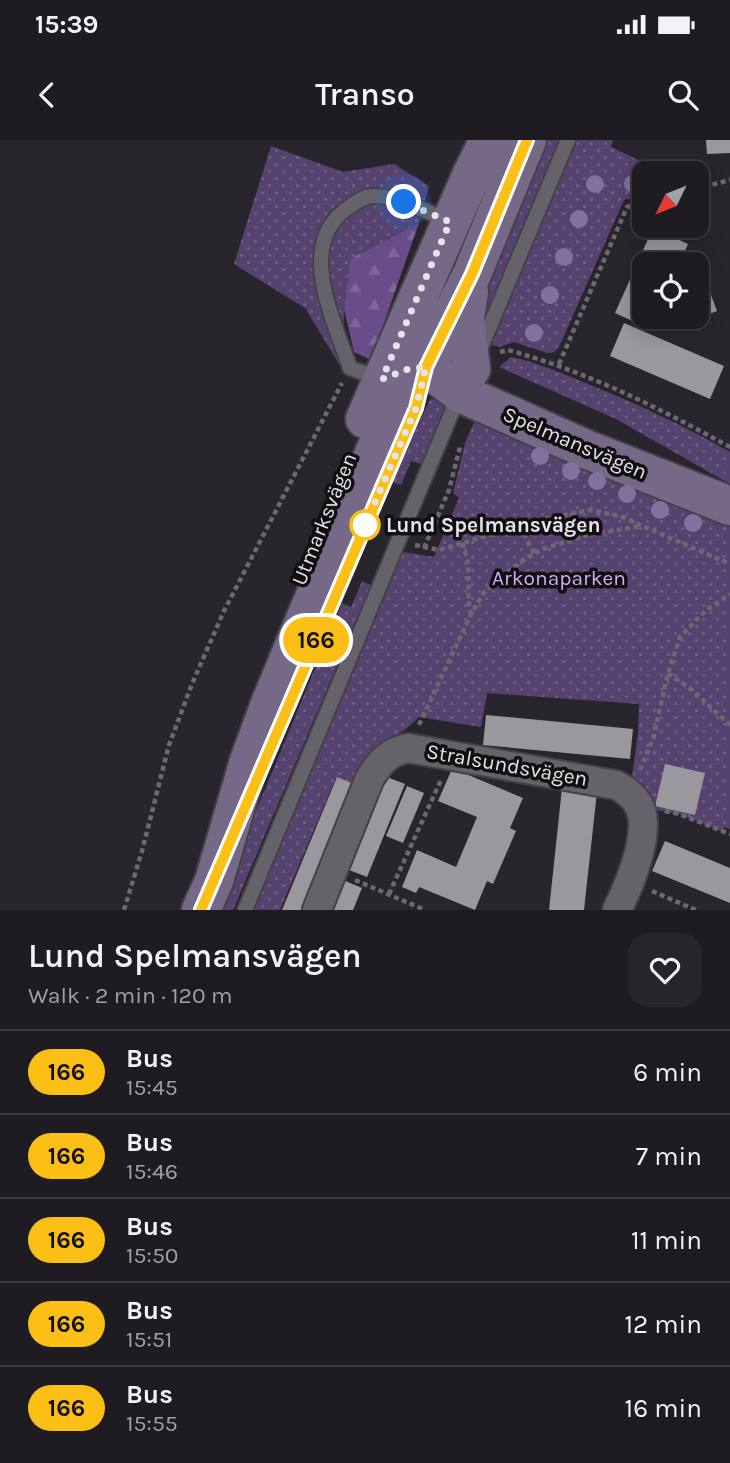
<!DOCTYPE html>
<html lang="en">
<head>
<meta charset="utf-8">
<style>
	body { margin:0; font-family:Karla,sans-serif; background:#26252a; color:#f1f3f6; height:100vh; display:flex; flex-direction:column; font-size:26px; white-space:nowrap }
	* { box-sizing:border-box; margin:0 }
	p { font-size:23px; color:#a1a1a5 }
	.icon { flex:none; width:38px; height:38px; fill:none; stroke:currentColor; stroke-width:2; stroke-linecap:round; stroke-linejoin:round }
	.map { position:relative; height:770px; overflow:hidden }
	.drawer { display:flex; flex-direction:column; background:#1e1c21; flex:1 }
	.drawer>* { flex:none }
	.badge { padding:0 14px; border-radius:23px; font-size:24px; line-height:46px }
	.needle { width:46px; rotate:227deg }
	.fabs { position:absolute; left:632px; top:21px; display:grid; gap:14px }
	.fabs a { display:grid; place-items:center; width:77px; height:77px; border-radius:14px; background:#1e1c21; box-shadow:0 4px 18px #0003,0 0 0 2px #3c3a3f; font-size:35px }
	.you { position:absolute; width:35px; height:35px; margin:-18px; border:5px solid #fff; border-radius:50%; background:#1a73e8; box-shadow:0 0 0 10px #1a73e833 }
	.map>.badge { position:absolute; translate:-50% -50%; box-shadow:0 0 0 4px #fff }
	.round { display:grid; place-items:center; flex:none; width:74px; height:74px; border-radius:21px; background:#26252a }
	.headline { display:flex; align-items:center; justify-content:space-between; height:119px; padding:0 28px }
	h1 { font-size:33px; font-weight:600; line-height:52px }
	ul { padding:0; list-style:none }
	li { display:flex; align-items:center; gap:21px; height:84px; padding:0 28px; border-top:2px solid #3c3a3f }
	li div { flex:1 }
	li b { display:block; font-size:26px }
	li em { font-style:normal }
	li .badge { min-width:77px; font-weight:700; text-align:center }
	.status { display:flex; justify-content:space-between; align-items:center; height:49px; padding:0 35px; background:#1e1c21; direction:ltr }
	.status svg { height:19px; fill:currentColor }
	header { display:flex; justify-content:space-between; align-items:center; height:91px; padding:0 28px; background:#1e1c21; font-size:32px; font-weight:600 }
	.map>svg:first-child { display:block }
</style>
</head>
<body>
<div class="status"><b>15:39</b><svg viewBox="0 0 49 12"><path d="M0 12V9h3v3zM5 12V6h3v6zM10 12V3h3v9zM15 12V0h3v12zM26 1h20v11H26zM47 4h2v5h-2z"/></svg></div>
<header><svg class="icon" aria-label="back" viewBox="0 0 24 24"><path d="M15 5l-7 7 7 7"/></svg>Transo<svg class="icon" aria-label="search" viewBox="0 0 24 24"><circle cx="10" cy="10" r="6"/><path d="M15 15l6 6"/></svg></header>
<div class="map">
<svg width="730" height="770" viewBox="0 0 730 770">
	<defs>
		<pattern id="green-dots" width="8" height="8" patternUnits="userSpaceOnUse" patternTransform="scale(1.75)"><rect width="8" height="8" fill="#55426f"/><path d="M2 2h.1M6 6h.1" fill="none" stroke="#6d5d84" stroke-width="1.8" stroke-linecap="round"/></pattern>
		<pattern id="forest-firs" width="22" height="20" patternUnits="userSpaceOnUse" patternTransform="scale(1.75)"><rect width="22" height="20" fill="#684d8a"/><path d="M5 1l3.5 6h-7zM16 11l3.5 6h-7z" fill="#7d669a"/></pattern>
	</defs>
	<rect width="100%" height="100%" fill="#28262c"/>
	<path fill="url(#green-dots)" d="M539 0H559L477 198 473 176Z
		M576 0H613L611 7 666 33H644V55L624 60 559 207 554 212 547 213 514 202 499 207 490 204Z
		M271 6 343 32 394 24 429 46 419 83 350 119 344 169 342 229 305 168 234 124Z
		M511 217C536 222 559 232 583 242 633 262 683 285 730 312V344L616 279 499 227Z
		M430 259 447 261 421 324 411 321 401 345 392 342Z
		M478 273 730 381V689L724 687 722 691 679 674 640 667 630 653 638 592 639 564 487 553 481 587 419 577 407 588 378 608 356 645 336 638 280 770H254L403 412 434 417 459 358 453 353 465 303Z
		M362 441 371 445 233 770H215L342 463 351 467Z"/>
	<path fill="url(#forest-firs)" d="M419 83 371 220 354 212 344 169 350 119Z"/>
	<path fill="#9a979f" d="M706 0H730V13L707 14Z
		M653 88 688 104 679 124H644V177H656L650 189 615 173Z
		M704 136 717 171 696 179V139Z
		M624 183 724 226 710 259 610 216Z
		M486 575 633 589 630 619 483 605Z
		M455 622 468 628 466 634 523 658 510 688 516 691 493 744 487 741 475 770 419 747 416 753 402 747 417 710 456 727 477 677 438 661Z
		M665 624 705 633 695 675 655 666Z
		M337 637 356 645 305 770H282Z
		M387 637 405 644 367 737 349 730Z
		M407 646 424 653 403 703 386 696Z
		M562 648 597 652 584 770H549Z
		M665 701 730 728V763L652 731Z
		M343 740 362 748 353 770H331Z"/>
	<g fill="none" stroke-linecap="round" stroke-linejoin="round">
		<defs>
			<path id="service" d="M479 212 568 0
				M381 239 350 228C335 183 296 107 345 70 353 64 363 56 373 56 394 55 430 73 449 81
				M367 379 418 259
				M245 770 459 255"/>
			<path id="minor" d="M317 770 369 640C379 623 388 612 408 608L616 645C626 650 635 656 640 668 651 694 629 746 617 770"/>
			<path id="secondary" d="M469 152 465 178 471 229
				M415 207 426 227 460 253 588 310 730 366
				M365 279 472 34 489 0
				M201 770 214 741 249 621 270 564 390 275 412 239 426 227 472 134 527 0"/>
		</defs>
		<use href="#service" stroke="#444248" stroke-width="18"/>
		<use href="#minor" stroke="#444248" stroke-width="32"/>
		<use href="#secondary" stroke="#444248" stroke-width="42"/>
		<path stroke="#6b696f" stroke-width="4.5" stroke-dasharray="5 3.5" stroke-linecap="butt" d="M696 49 730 40
			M500 212 508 210C590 233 655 266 730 307
			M559 224 627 67 644 63
			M520 386 534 414
			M462 403 468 421 469 468 471 474
			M415 405 439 410 545 379 590 370 620 376 730 424
			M424 408 449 350 460 307
			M668 533 692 550 730 585
			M419 585 471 474 483 454 493 444 522 421 543 409 587 395 642 386
			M640 630 653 599 668 533 680 497 705 471 730 454
			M665 671 679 674 730 694
			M355 740 425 770
			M652 751 696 770
			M389 754 441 640
			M124 770 142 711 169 605 192 544 223 473 342 243"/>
		<use href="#service" stroke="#65626a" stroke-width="14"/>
		<use href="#minor" stroke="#65626a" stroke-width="28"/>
		<use href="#secondary" stroke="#766988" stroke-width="38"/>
	</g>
	<g fill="#83719c">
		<circle cx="595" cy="44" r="9"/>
		<circle cx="633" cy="44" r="9"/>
		<circle cx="579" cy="79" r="9"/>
		<circle cx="564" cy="117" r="9"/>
		<circle cx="550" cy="155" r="9"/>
		<circle cx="534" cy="193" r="9"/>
		<circle cx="540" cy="316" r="9"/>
		<circle cx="571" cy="331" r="9"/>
		<circle cx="597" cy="341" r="9"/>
		<circle cx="627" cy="354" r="9"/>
		<circle cx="660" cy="370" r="9"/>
		<circle cx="693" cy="383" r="9"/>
	</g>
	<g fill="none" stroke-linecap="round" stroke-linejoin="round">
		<defs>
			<path id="line" d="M201 770 416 268 426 227 472 134 527 0"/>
		</defs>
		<use href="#line" stroke="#fff" stroke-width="16"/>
		<use href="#line" stroke="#fbbf15" stroke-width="10"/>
		<path stroke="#e5e3e8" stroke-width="7" stroke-dasharray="0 12.6" d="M365 385 416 268 426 227 408 229 382 239 450 82 404 62"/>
	</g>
	<circle fill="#fff" stroke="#fbbf15" stroke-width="3.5" cx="365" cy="385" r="14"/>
	<g text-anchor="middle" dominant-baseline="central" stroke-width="7" stroke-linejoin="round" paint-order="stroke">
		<g font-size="21" fill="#e5e3e8" stroke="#100f12">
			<text transform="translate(575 303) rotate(23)">Spelmansvägen</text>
			<text transform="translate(324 379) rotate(-68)">Utmarksvägen</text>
			<text transform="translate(507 625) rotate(10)">Stralsundsvägen</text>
		</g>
		<g font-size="21" font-weight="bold" fill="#e5e3e8" stroke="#100f12" text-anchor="start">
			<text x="386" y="385">Lund Spelmansvägen</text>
		</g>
		<g font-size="21" fill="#cdaff7" stroke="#100f12">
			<text x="559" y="438">Arkonaparken</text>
		</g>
	</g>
</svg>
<div class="fabs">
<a><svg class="needle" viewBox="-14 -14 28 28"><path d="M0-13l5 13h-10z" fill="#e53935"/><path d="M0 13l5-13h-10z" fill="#a1a1a5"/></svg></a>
<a><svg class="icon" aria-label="locate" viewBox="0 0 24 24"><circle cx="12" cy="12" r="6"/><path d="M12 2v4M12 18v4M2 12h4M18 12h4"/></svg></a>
</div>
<div class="you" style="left:404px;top:62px"></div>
<b class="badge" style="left:316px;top:500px;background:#fbbf15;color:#111">166</b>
</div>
<section class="drawer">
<div class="headline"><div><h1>Lund Spelmansvägen</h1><p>Walk · 2 min · 120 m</p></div><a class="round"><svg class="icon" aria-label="heart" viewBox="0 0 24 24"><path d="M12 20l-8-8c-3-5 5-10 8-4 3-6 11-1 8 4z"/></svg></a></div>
<ul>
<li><span class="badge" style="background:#fbbf15;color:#111">166</span><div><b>Bus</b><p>15:45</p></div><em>6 min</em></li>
<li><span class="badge" style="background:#fbbf15;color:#111">166</span><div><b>Bus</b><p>15:46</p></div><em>7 min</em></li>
<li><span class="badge" style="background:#fbbf15;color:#111">166</span><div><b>Bus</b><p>15:50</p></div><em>11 min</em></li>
<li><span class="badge" style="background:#fbbf15;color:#111">166</span><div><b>Bus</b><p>15:51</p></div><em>12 min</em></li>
<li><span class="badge" style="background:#fbbf15;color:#111">166</span><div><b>Bus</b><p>15:55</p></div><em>16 min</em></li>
</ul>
</section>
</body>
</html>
